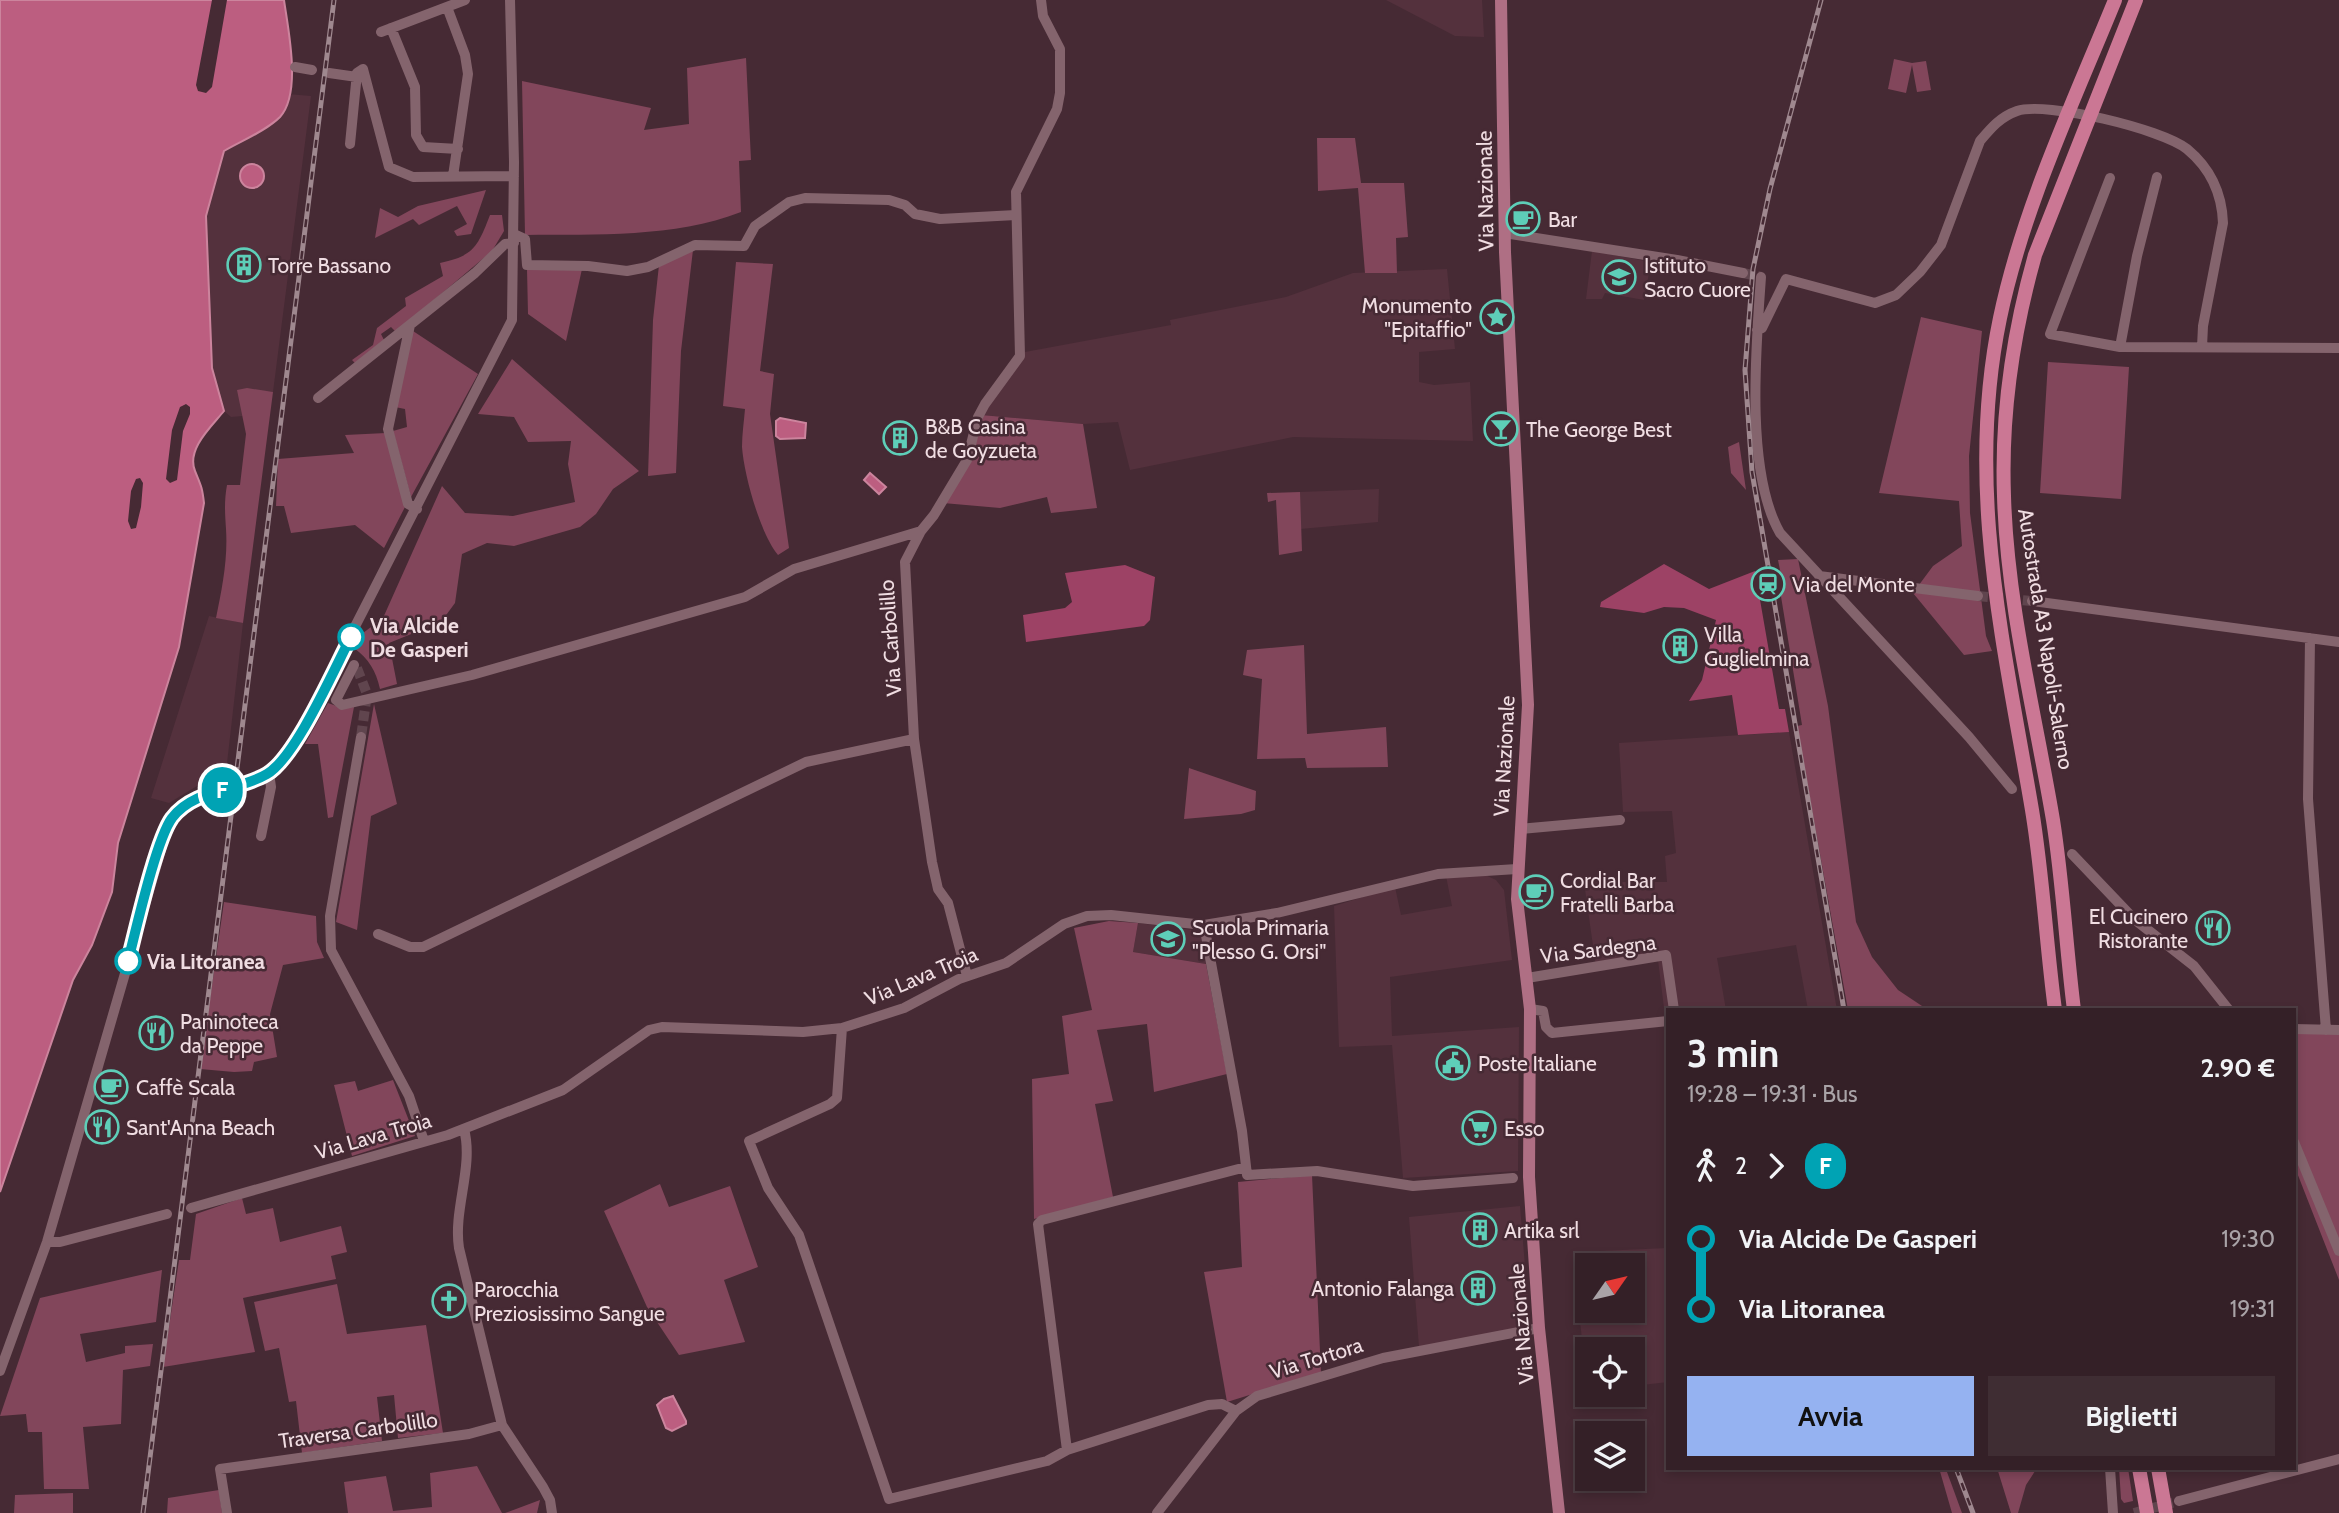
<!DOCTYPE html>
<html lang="it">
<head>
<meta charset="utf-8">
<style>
	body { margin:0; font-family:Cabin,sans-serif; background:#3f2d33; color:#f1f3f6; height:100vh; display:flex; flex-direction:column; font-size:26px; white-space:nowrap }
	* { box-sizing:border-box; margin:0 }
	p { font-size:23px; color:#a9a3a7 }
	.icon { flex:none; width:38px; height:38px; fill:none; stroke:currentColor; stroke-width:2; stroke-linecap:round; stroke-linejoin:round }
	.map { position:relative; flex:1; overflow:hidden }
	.sheet { position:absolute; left:1666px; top:1008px; width:630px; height:462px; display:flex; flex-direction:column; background:#342027; border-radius:0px; box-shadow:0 4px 10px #0003,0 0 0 2px #4e3e44 }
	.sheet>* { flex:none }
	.badge { padding:0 14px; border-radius:23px; font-size:24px; line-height:46px }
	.needle { width:46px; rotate:56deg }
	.fabs { position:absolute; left:1575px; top:1253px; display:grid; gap:14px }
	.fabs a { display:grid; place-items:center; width:70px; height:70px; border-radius:0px; background:#342027; box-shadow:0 4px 10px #0003,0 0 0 2px #4e3e44; font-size:35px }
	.map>.badge { position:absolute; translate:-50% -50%; box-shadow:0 0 0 4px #fff }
	.legs { display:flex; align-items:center; gap:10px; height:77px; padding:0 21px; font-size:23px }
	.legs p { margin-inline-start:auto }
	.head { display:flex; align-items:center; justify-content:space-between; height:119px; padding:0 21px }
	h1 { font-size:38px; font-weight:700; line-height:52px }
	.action { display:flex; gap:14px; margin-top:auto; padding:14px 21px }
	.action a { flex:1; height:80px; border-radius:0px; background:#95b2f1; color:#111; font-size:28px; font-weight:700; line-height:80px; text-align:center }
	.action a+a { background:#3f2d33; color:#f1f3f6 }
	ul { padding:0 21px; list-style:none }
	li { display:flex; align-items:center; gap:24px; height:70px; font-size:26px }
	li i { display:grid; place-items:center; width:10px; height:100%; margin:0 9px; background:currentColor }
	li i::after { content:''; width:18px; height:18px; margin:-9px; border:5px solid; border-radius:50%; background:#342027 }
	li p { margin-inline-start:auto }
	li:first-child i { background:linear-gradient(#0000 50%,currentColor 0) }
	li:last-child i { background:linear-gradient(currentColor 50%,#0000 0) }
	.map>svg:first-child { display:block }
</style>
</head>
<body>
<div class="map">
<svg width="2339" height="1513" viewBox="0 0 2339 1513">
	<rect width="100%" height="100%" fill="#462a34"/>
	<path fill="#54313d" d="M1386 0H1482L1484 37 1455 36Z
		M288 94 311 96 273 392 238 390 243 416 231 417 224 411 212 368 206 216 224 151 280 117 287 104Z
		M1592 251 1651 262 1644 300 1605 293 1602 299H1586Z
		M1447 269 1455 349 1419 352V382L1434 385 1470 382 1473 441 1293 437 1130 470 1118 422 1083 424 981 415 1025 352 1171 325 1170 320 1286 297 1353 273Z
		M1379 489 1378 522 1300 529V492Z
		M209 616 243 623 225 781 197 786 169 803 151 798Z
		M1789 732 1837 1010H1808L1796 945 1717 958 1726 1010H1668L1666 1024 1658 960 1596 967 1584 882H1667L1665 856 1676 853 1672 811 1623 812 1619 743Z
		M1483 874 1496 880 1504 890 1512 960 1390 977 1392 1036 1519 1027 1518 1171 1403 1178 1392 1045 1339 1047 1334 906 1395 887 1401 915 1452 906 1446 876Z
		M1138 923 1200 931 1206 964 1133 952Z
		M1520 1206 1530 1326 1419 1347 1409 1217Z
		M1668 1248V1382L1633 1386V1349H1587V1384L1580 1321 1596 1320V1311H1633V1265H1587V1280H1576V1252Z"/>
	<path fill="#82465b" d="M746 58 751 160 739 161 741 212C674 238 596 234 525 235L522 81 651 108 644 130 689 124 687 68Z
		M1894 59 1912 63 1926 61 1931 90 1917 92 1912 65 1906 93 1888 89Z
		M1317 138H1355L1361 183H1404L1408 237 1396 238 1397 273H1365L1358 188 1318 191Z
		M486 190 471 234 457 236 454 231 467 224 457 206 419 225 413 219 375 238 380 208 398 217 418 206Z
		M490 215H502L504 231 492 251 396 332 391 327 381 334 384 340 355 363 352 360 373 345 377 328 406 306 405 298 443 276 440 263C474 256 478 246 490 215Z
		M693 250 681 351 676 473 648 476 653 320 659 265Z
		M736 262 773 264 760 371 774 374 770 414 789 548 778 555C760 533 744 475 742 447 742 434 744 421 745 409L723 406Z
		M527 269H582L566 341 528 314Z
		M1921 317 1982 331 1969 456 1970 513 1986 636 1992 651 1964 655 1913 593 1933 566 1962 546 1959 501 1879 493Z
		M413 331 478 374 411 497 393 431 407 427 405 409 395 407Z
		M512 359 639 471 613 489 596 514 580 527 514 546 487 543 462 554 455 603 441 622 389 643 397 684 380 689C376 671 369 659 354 648L363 633 383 618 442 486 465 513 513 516 575 502 568 464 571 441 528 442 514 417 478 414Z
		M2048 362 2129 367 2121 499 2040 493Z
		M247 388 273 392 243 623 216 618C222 589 228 559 226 529 225 513 224 502 227 485H240L246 434 237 390Z
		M981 415 1083 424 1097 508 1051 513 1047 497 1000 508 943 503 967 464Z
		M386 433 405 507 384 548 355 525 291 533 284 506H276L278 459 354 453 345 435Z
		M1739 442 1746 490 1731 473 1728 447Z
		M1300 492 1302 551 1279 555 1276 500 1268 502 1267 493Z
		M1798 559 1828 706 1856 922 1872 957 1898 990 1928 1010H1848L1797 726 1802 725 1778 578 1781 575 1778 560Z
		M1304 645 1307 734 1386 727 1388 767 1307 768 1305 758 1257 759 1262 679 1243 675 1247 650Z
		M328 703 342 708 354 707 333 817 328 818 318 744H305Z
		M374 704 397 804 371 816 357 930 336 922Z
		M1189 768 1256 791 1255 810 1241 814 1184 819Z
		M224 902 316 916 317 942 324 958 283 965 270 1014 277 1057 254 1062 252 1071 234 1072 200 1069Z
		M1109 921 1138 923 1133 952 1206 964 1227 1074 1154 1092 1147 1024 1097 1030 1113 1101 1095 1104 1113 1197 1034 1219 1032 1079 1069 1074 1062 1016 1092 1010 1074 928Z
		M2294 1027H2339V1280L2294 1165Z
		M393 1080 415 1136 352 1156 334 1085 355 1081 358 1091Z
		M1312 1175 1321 1373 1227 1402 1204 1272 1242 1267 1238 1182Z
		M660 1184 669 1207 730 1186 758 1267 724 1280 745 1342 679 1355 647 1307 604 1211Z
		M242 1198 246 1214 273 1208 280 1242 341 1226 347 1252 331 1256 336 1279 243 1298 255 1352 163 1367 179 1260H190L196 1214Z
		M162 1270 156 1322 80 1334 86 1362 125 1353V1346L153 1344 150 1366 123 1370 121 1424 83 1427 89 1489H44L42 1432H28L26 1414 0 1416 40 1298Z
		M337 1284 347 1334 426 1325 443 1433 398 1438 394 1395 377 1397 382 1441 302 1453 296 1401 289 1402 279 1348 265 1351 254 1302Z
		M477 1466 502 1513H348L344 1482 386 1476 393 1511 432 1507 430 1473Z
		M1939 1468H1949L1947 1472 1962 1513H1952Z
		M1997 1468H2037L2026 1485 2018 1513H2011Z
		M2119 1468H2128L2133 1501 2124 1503 2121 1499Z
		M219 1490 222 1513H167L168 1498Z
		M73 1493V1513H14L15 1495Z
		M540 1500 537 1513H505Z"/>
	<path fill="#9d4265" d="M1664 564 1709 589 1755 571 1779 709H1785L1789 732 1738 735 1732 695 1689 701 1702 680 1716 620 1684 608 1664 607 1644 613 1600 607 1601 602Z
		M1125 565 1155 577 1150 620 1144 626 1026 642 1023 615 1065 608 1072 602 1065 573Z"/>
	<path fill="#bc5e80" stroke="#cc849d" stroke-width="2" d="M0 0H284C288 29 302 93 280 117 266 131 241 141 224 151L206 216 212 368 224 411C212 426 186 449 195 471 201 486 202 486 204 503L179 647 118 843 112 892 92 945 73 980 0 1192Z
		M240 176a12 12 0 1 1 24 0a12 12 0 1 1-24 0Z
		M780 418 806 423 805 438 780 439 776 436V421Z
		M870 473 886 487 879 494 864 480Z
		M673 1396 686 1421V1424L672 1431 666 1428 657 1405 664 1399Z"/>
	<path fill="#462a34" d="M212 0H227L212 87 206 93 198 91 196 85Z
		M186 404 190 407V414L183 431 177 480 170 483 166 479 172 430 180 407Z
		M140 478 143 483 141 507 136 528 131 529 128 521 131 491 136 479Z"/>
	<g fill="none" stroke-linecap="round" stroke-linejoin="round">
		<path stroke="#60454e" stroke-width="10" stroke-dasharray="10 5" stroke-linecap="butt" d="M1743 273 1761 277
			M1978 596 2032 601
			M357 668 367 694 361 737
			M220 791 240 785
			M2134 1513 2179 1501"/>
		<path stroke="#84646d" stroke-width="10" d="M447 7 465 55 468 74 453 176
			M391 28 415 87 416 135 423 147 458 149
			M381 32 465 0
			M295 67 312 70
			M329 73 357 77
			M350 144 357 73 363 69 389 167 413 177 514 176
			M2110 178 2050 334 2120 347 2339 348
			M1504 233 1677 260 1743 273
			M514 234 525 239 527 265 588 266 627 271 648 267 695 245 744 246 755 226 789 202 805 198 889 200 905 205 915 214 940 219 1016 215
			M1761 277C1756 347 1745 472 1780 533L1969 737 2012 789
			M410 325 388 429 408 504 417 509
			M1757 330 1762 328 1786 279 1875 303 1896 295 1920 272 1941 245 1980 141C1991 128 2000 117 2017 111 2046 101 2162 129 2187 149 2210 168 2222 194 2223 223L2203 326 2202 347
			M2120 347 2137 256 2157 177
			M318 398 475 273 505 244 514 243
			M1819 576 1978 596
			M2032 601 2339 642
			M2310 638 2308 799 2326 1030
			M354 665 336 700 342 705 472 675 745 597 794 569 921 531
			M361 737 330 916 331 950 409 1096 424 1141
			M240 785 269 773 302 730 512 320 514 162 510 0
			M1520 829 1620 820
			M261 836 271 787 269 773
			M2072 854 2134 919 2194 966 2229 1010
			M1204 925 1242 1131 1247 1175 1317 1171 1413 1186 1513 1178
			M378 934 410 947H423L806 762 914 739
			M967 976 948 903 938 889 932 862 914 739 905 562 921 531 934 515 967 460 978 417 985 404 1020 356 1016 192 1057 109 1060 93V49L1043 16 1041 0
			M1527 978 1666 955 1674 1010
			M1530 1009 1543 1011 1546 1027 1552 1033 1668 1021
			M842 1028 837 1098 830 1104 749 1141 768 1188 799 1235 889 1499 1047 1461 1067 1450 1208 1405 1222 1404 1236 1411
			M2294 1029 2339 1030
			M464 1129C474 1167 453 1209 459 1248L502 1425 543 1487 550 1500 552 1513
			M2294 1142 2339 1251
			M191 1208 448 1135 563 1090 649 1030 662 1027 803 1032 842 1028 904 1008 959 979 1006 963 1064 924 1087 916 1111 915 1204 925 1277 913 1438 874 1517 869
			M47 1242H60L167 1214
			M0 1371 47 1242 169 822 187 803 220 791
			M1067 1450 1038 1224 1042 1220 1246 1167
			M2110 1468 2113 1513
			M2179 1501 2339 1459
			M227 1513 220 1469 469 1434 502 1425
			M1157 1513 1236 1411 1257 1396 1383 1358 1539 1328"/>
		<path stroke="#af6f84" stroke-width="12" d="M1501 0 1505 252 1528 705 1517 899 1530 1009 1529 1177 1539 1328 1559 1513"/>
		<path stroke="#cb7794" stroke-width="14" d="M2055 1010C2046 943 2043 876 2032 810 2004 644 1965 486 2000 318 2023 208 2073 103 2115 0
			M2074 1010C2066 947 2063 883 2053 820 2035 713 2007 604 2004 496 2001 415 2013 333 2035 255L2136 0
			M2139 1468 2147 1513
			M2158 1468 2166 1513"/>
		<defs>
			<path id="rail" d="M1821 0 1770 189 1753 269 1745 370 1752 472 1844 1010
				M1956 1468 1973 1513
				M143 1513 334 0"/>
		</defs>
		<use href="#rail" stroke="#9f888f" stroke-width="5"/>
		<use href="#rail" stroke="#462a34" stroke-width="2.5" stroke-dasharray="8" stroke-linecap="butt"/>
	</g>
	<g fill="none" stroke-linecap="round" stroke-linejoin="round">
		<defs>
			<path id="line-1" d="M128 961C136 930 156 840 172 818 195 788 237 792 267 774 296 757 334 669 351 637"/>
		</defs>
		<use href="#line-1" stroke="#fff" stroke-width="16"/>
		<use href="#line-1" stroke="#00a3b4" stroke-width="10"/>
	</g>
	<defs>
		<symbol id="cafe-ring" viewBox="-11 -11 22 22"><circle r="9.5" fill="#462a34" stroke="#5eceb8" stroke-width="1.5"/><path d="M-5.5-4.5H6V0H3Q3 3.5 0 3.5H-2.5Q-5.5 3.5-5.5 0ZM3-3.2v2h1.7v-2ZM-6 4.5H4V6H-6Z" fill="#5eceb8"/></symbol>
		<symbol id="building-ring" viewBox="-11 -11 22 22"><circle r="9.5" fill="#462a34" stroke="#5eceb8" stroke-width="1.5"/><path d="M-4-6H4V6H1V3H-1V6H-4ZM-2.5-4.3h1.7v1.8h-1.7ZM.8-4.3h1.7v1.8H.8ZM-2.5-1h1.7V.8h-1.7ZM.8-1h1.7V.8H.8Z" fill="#5eceb8"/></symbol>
		<symbol id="school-ring" viewBox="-11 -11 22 22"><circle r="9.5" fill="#462a34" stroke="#5eceb8" stroke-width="1.5"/><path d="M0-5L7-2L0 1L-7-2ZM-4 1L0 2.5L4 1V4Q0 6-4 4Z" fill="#5eceb8"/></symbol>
		<symbol id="sight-ring" viewBox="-11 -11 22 22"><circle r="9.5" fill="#462a34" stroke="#5eceb8" stroke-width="1.5"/><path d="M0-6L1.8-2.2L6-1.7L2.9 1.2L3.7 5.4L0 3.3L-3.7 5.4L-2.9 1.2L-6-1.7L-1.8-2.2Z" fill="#5eceb8"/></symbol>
		<symbol id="bar-ring" viewBox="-11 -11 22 22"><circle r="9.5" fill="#462a34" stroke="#5eceb8" stroke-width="1.5"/><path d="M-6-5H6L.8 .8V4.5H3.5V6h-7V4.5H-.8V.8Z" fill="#5eceb8"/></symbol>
		<symbol id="station-ring" viewBox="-11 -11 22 22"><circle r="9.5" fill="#462a34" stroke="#5eceb8" stroke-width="1.5"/><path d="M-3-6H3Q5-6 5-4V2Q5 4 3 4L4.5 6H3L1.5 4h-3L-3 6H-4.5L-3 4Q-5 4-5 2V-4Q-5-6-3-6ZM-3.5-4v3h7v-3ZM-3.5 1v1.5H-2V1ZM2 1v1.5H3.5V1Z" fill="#5eceb8"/></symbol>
		<symbol id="restaurant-ring" viewBox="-11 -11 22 22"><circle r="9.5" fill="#462a34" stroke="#5eceb8" stroke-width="1.5"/><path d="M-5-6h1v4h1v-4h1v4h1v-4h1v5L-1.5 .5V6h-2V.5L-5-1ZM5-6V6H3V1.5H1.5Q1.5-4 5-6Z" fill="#5eceb8"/></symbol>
		<symbol id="civic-ring" viewBox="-11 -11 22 22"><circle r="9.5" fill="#462a34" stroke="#5eceb8" stroke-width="1.5"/><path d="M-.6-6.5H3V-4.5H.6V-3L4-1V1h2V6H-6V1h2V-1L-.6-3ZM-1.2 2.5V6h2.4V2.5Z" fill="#5eceb8"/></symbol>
		<symbol id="supermarket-ring" viewBox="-11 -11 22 22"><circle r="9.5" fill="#462a34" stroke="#5eceb8" stroke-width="1.5"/><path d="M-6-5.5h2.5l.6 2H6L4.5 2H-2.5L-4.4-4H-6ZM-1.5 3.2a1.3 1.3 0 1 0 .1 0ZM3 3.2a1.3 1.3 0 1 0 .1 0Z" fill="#5eceb8"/></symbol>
		<symbol id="church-ring" viewBox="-11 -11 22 22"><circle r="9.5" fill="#462a34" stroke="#5eceb8" stroke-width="1.5"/><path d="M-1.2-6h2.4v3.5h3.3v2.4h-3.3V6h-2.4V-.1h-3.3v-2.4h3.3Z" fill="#5eceb8"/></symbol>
	</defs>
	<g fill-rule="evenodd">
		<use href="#cafe-ring" x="1504" y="200" width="38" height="38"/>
		<use href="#building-ring" x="225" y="246" width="38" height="38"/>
		<use href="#school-ring" x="1600" y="258" width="38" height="38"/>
		<use href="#sight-ring" x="1478" y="298" width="38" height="38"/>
		<use href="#bar-ring" x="1482" y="410" width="38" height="38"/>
		<use href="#building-ring" x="881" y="419" width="38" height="38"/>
		<use href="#station-ring" x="1749" y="565" width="38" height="38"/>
		<use href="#building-ring" x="1661" y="627" width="38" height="38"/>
		<use href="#cafe-ring" x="1517" y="873" width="38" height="38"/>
		<use href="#restaurant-ring" x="2194" y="909" width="38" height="38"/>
		<use href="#school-ring" x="1149" y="920" width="38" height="38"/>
		<use href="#restaurant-ring" x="137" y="1014" width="38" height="38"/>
		<use href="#civic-ring" x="1434" y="1044" width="38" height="38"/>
		<use href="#cafe-ring" x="92" y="1068" width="38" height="38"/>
		<use href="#restaurant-ring" x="83" y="1108" width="38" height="38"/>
		<use href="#supermarket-ring" x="1460" y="1109" width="38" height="38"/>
		<use href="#building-ring" x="1461" y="1211" width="38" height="38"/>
		<use href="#building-ring" x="1459" y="1269" width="38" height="38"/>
		<use href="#church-ring" x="430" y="1282" width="38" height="38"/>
	</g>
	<g fill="#fff" stroke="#00a3b4" stroke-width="3.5">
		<circle cx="351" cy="637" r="12"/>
		<circle cx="128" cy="961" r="12"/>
	</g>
	<g text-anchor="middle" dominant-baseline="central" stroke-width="5" stroke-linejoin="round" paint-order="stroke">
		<g font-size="21" fill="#f0dde2" stroke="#462a34">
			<text transform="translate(1485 191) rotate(-91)">Via Nazionale</text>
			<text transform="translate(890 638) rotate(-94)">Via Carbolillo</text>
			<text transform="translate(2046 639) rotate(81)">Autostrada A3 Napoli-Salerno</text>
			<text transform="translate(1504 756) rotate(-87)">Via Nazionale</text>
			<text transform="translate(1598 949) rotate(-7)">Via Sardegna</text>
			<text transform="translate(921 976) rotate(-23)">Via Lava Troia</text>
			<text transform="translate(373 1136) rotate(-16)">Via Lava Troia</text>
			<text transform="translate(1521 1324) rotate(-95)">Via Nazionale</text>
			<text transform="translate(1316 1358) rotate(-17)">Via Tortora</text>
			<text transform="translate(358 1430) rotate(-8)">Traversa Carbolillo</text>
		</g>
		<g font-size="21" fill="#f0dde2" stroke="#462a34" text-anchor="start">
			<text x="1548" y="219">Bar</text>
			<text x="268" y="265">Torre Bassano</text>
			<text x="1644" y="265">Istituto<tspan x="1644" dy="24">Sacro Cuore</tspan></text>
			<text x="1472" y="305" text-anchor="end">Monumento<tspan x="1472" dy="24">"Epitaffio"</tspan></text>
			<text x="925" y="426">B&amp;B Casina<tspan x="925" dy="24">de Goyzueta</tspan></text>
			<text x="1526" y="429">The George Best</text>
			<text x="1792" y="584">Via del Monte</text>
			<text x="1704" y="634">Villa<tspan x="1704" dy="24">Guglielmina</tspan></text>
			<text x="1560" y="880">Cordial Bar<tspan x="1560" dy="24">Fratelli Barba</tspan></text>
			<text x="2188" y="916" text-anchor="end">El Cucinero<tspan x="2188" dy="24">Ristorante</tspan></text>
			<text x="1192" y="927">Scuola Primaria<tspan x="1192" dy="24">"Plesso G. Orsi"</tspan></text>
			<text x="180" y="1021">Paninoteca<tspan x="180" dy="24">da Peppe</tspan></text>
			<text x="1478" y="1063">Poste Italiane</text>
			<text x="136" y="1087">Caffè Scala</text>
			<text x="126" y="1127">Sant'Anna Beach</text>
			<text x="1504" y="1128">Esso</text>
			<text x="1504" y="1230">Artika srl</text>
			<text x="1454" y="1288" text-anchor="end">Antonio Falanga</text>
			<text x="474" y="1289">Parocchia<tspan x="474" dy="24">Preziosissimo Sangue</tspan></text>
		</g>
		<g font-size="21" font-weight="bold" fill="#f0dde2" stroke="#462a34" text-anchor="start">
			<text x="370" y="625">Via Alcide<tspan x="370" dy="24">De Gasperi</tspan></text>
			<text x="147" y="961">Via Litoranea</text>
		</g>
	</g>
</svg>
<div class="fabs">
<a><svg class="needle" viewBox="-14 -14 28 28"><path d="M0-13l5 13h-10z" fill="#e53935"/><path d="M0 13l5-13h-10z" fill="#a9a3a7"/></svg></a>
<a><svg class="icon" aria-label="locate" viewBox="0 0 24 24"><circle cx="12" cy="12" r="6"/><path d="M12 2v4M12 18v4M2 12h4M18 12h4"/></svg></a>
<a><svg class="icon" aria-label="layers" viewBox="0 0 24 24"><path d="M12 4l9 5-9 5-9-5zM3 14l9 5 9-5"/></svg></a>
</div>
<b class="badge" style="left:222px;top:790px;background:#00a3b4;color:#fff">F</b>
<section class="sheet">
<div class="head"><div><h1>3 min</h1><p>19:28 – 19:31 · Bus</p></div><b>2.90 €</b></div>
<div class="legs"><svg class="icon" aria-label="walk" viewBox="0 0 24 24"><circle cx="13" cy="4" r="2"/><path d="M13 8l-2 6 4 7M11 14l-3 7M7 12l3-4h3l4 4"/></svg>2<svg class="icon" aria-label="forward" viewBox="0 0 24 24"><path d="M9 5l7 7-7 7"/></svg><b class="badge" style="background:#00a3b4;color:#fff">F</b></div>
<ul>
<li><i style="color:#00a3b4"></i><b>Via Alcide De Gasperi</b><p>19:30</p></li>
<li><i style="color:#00a3b4"></i><b>Via Litoranea</b><p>19:31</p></li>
</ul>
<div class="action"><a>Avvia</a><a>Biglietti</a></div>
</section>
</div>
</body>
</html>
